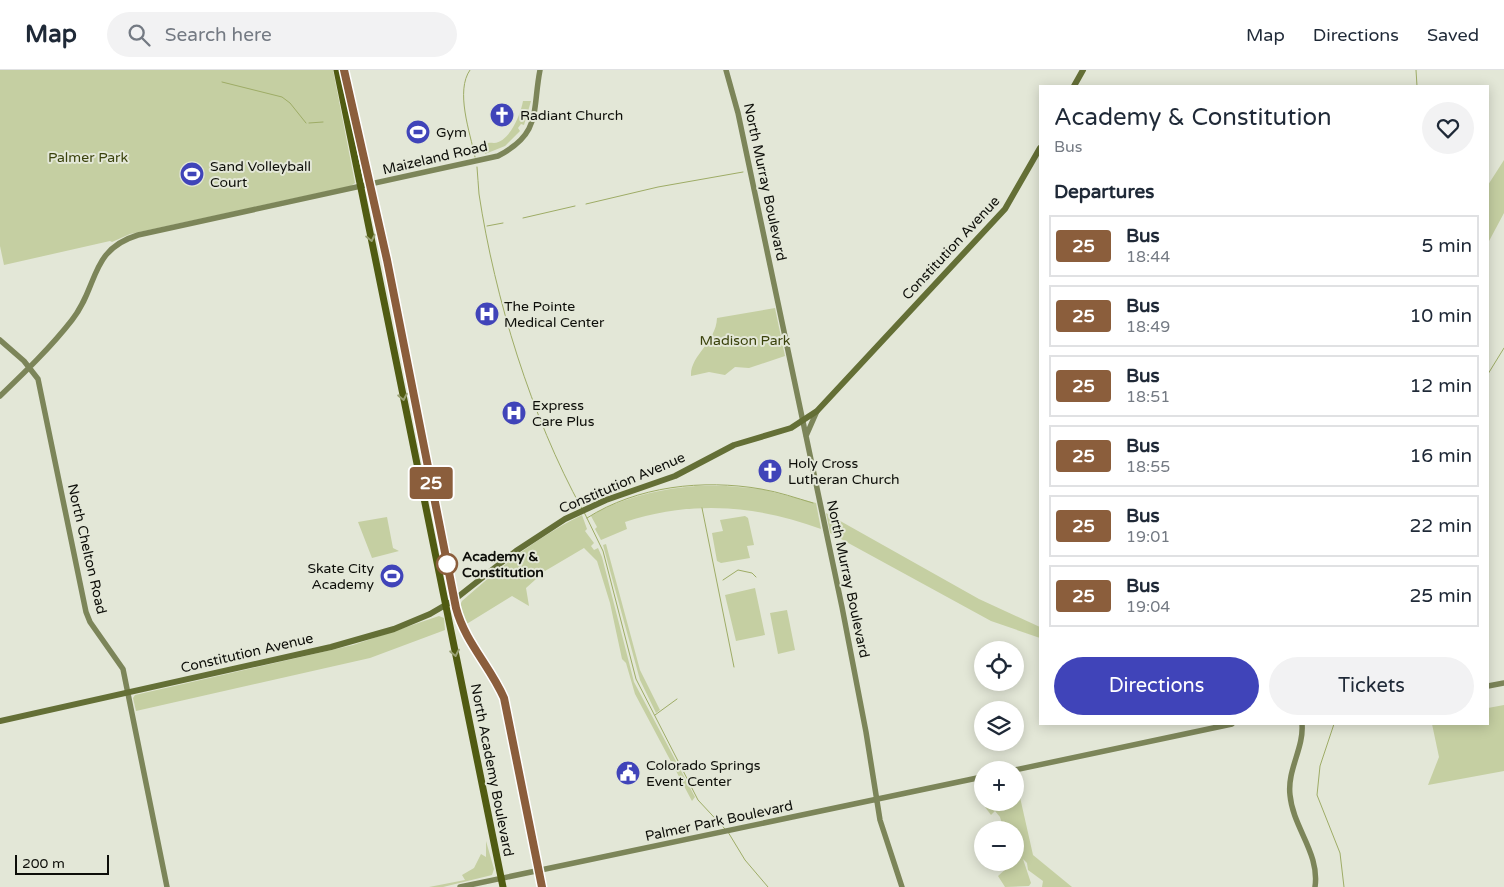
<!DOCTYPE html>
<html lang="en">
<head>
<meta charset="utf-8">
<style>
	body { margin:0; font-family:"Varela Round",sans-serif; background:#f2f2f3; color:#1f2937; height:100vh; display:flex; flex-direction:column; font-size:19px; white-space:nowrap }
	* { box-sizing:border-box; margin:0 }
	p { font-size:16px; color:#747a83 }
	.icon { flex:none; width:28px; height:28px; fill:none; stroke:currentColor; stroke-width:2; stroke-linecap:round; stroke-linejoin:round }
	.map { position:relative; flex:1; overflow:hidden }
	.sheet { position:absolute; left:1039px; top:15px; width:450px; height:640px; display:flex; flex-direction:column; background:#fff; border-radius:0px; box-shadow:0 2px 12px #0003 }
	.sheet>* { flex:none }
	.badge { padding:0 10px; border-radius:4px; font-size:18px; line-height:32px }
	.fabs { position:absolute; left:974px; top:571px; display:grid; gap:10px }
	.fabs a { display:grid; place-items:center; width:50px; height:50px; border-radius:50%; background:#fff; box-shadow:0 2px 12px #0003; font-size:25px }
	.scale { position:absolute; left:15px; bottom:12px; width:94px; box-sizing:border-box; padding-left:5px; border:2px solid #0d0e09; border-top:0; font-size:14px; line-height:18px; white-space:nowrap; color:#0d0e09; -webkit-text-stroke:4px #e3e7d7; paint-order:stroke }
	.map>.badge { position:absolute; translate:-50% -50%; box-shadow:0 0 0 2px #fff }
	h2 { padding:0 15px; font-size:19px; line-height:45px }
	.round { display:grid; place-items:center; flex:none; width:52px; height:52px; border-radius:26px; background:#f2f2f3 }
	.overview { display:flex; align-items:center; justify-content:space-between; height:85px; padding:0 15px }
	h1 { font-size:24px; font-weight:600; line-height:38px }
	.primary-button { display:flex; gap:10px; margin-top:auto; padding:10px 15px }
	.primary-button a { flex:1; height:58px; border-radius:30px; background:#4044b9; color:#fff; font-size:20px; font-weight:600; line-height:58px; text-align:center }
	.primary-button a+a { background:#f2f2f3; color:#1f2937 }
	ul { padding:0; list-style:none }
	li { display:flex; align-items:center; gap:15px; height:62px; margin:0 10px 8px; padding:0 5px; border:2px solid #e0e1e3; border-radius:0px }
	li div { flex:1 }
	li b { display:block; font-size:19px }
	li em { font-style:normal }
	li .badge { min-width:55px; font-weight:700; text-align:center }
	header { display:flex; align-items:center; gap:30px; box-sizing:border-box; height:70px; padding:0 25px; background:#fff; border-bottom:1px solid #e0e1e3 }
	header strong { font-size:24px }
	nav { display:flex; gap:28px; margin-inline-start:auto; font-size:18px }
	.search { width:350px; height:45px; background:#f2f2f3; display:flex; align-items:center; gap:12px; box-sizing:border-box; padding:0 18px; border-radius:28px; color:#747a83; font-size:19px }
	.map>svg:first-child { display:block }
</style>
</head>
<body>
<header>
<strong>Map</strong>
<div class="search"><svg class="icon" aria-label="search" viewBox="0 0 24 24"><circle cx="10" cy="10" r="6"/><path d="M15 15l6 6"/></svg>Search here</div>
<nav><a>Map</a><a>Directions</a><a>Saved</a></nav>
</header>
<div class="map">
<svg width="1504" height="817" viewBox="0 0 1504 817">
	<rect width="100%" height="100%" fill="#e3e7d7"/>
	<path fill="#c5cfa2" d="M0 0H333L355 113 351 116 130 164 112 172 110 171 4 195 0 176Z
		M523 31H531L524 55 521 54 518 58 520 61 505 76 485 84 483 75C489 72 490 73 494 73 510 72 521 43 523 31Z
		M1504 90V143L1488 173V115Z
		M775 238 785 286 749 298 735 297 725 305 709 302 691 306C690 285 716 273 717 248Z
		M696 416H726L761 419 816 433 821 459C756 435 692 430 625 452L627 459 601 470 595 459 597 457 591 446C622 427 660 419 696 416Z
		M826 443 979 529 1040 557V568L991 551 830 463Z
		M582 445 587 459 585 461 594 473 591 476 594 480 598 478 602 487 634 612 695 727 692 731 635 624 626 593 622 589 610 533 597 491 584 478 545 501 526 518 529 536 512 526 465 555 460 535 462 531C499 498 537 467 582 445Z
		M745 446 748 448 754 475 747 476 750 488 721 493 717 491 712 463 723 461 720 450Z
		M387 447 393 478 399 481 372 488 358 452Z
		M606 474 640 600 660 640 656 643 640 610 603 475Z
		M755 518 765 565 736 571 725 525Z
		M787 540 795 580 778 584 770 543Z
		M439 546 444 548 445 560 370 588 136 641 133 628 135 625 353 575Z
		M1504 635V701L1428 715 1439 687 1432 654H1488V638Z
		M1015 705 1033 785 1072 817H1042L1043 811 1028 800 1027 793 1023 789 1031 813 1029 816 1005 817 998 806 1018 788 1022 789 1015 786V760H1012L1009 753 1003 757 1000 747 995 741 991 745 985 737 990 735 989 733 1015 732Z
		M486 771 494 799 492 805 443 817H429L465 810 462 805 474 798 481 784 486 787Z"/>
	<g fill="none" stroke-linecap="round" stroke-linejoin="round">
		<path stroke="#9eac66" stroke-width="1" d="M470 0C455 21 470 62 475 87
			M1416 0 1417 16
			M222 12 282 27 290 33 306 53
			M309 53 323 52
			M477 97C478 106 478 115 479 124 495 229 531 346 582 439
			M586 134 658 117 743 102
			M523 148 575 136
			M487 156 503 153
			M1488 304 1504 278
			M702 438 734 597
			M584 442 603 481 636 609 698 730 725 759
			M587 448C637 416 703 409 761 419 779 422 796 428 813 433
			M723 510 738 500 752 503 756 507
			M655 645 677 629
			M1334 654 1320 696 1317 725 1340 783 1344 817
			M728 762 745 790 768 817"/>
		<path stroke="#7c8559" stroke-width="5.5" d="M726 0 738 43 842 537 866 662 880 750 902 817
			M0 270 24 291 38 309 86 542 90 552 123 599 167 817
			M0 326C25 302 51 277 72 250 99 216 89 180 138 165L498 86C542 63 532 41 540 0
			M806 366 817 341
			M1488 616 1504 613
			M1302 654C1304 678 1287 700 1290 725 1293 758 1320 783 1315 817
			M1015 700 1232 654
			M460 817 982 707"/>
		<path stroke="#646f36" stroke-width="6" d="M341 0 348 23
			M1074 16 1083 0
			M0 651 331 577 394 559 430 544 454 530 516 481 565 449 606 430 675 406 734 375 791 358 817 341 1005 139 1040 78"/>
		<path stroke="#505b12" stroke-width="7" d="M337 0 503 817
			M344 0 387 190 457 538 465 563 504 628 542 817"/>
	</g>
	<defs><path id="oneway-chevron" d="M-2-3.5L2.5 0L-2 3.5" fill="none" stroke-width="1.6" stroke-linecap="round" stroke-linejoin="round" transform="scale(1.25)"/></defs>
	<g stroke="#9aa174">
		<use href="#oneway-chevron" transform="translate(371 168) rotate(78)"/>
		<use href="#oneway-chevron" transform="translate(403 327) rotate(79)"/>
		<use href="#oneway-chevron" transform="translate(455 583) rotate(79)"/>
	</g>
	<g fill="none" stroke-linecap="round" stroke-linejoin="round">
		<defs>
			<path id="line" d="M344 0 387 190 456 538C465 572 490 596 504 628L542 817"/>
		</defs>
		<use href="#line" stroke="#fff" stroke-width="11"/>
		<use href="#line" stroke="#8b5e3c" stroke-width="8"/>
	</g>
	<defs>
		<symbol id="church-disc" viewBox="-11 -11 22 22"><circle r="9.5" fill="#4044b9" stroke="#e3e7d7"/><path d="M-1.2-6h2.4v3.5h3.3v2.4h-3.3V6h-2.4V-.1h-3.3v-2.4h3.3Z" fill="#fff"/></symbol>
		<symbol id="stadium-disc" viewBox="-11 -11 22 22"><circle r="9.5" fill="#4044b9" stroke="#e3e7d7"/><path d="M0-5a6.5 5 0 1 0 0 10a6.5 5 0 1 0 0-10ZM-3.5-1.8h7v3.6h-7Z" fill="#fff"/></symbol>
		<symbol id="hospital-disc" viewBox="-11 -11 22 22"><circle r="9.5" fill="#4044b9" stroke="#e3e7d7"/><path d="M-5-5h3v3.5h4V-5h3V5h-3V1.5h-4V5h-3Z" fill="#fff"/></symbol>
		<symbol id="civic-disc" viewBox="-11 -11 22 22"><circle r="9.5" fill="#4044b9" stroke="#e3e7d7"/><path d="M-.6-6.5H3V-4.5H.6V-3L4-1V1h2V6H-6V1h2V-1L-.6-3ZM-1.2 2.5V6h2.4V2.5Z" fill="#fff"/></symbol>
	</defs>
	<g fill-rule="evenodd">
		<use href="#church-disc" x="488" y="31" width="28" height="28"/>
		<use href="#stadium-disc" x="404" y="48" width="28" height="28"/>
		<use href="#stadium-disc" x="178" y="90" width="28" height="28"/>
		<use href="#hospital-disc" x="473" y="230" width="28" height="28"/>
		<use href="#hospital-disc" x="500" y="329" width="28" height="28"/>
		<use href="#church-disc" x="756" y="387" width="28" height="28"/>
		<use href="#stadium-disc" x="378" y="492" width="28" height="28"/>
		<use href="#civic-disc" x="614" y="689" width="28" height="28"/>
	</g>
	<circle fill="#fff" stroke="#8b5e3c" stroke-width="2.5" cx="447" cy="494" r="10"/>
	<g text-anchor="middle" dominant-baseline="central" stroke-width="4" stroke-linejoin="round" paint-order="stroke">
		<g font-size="14" fill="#0d0e09" stroke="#e3e7d7" text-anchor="start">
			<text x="520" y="45">Radiant Church</text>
			<text x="436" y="62">Gym</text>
			<text x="210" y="96">Sand Volleyball<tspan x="210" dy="16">Court</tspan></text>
			<text x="504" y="236">The Pointe<tspan x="504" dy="16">Medical Center</tspan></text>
			<text x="532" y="335">Express<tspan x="532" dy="16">Care Plus</tspan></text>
			<text x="788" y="393">Holy Cross<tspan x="788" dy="16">Lutheran Church</tspan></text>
			<text x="374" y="498" text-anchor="end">Skate City<tspan x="374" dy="16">Academy</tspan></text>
			<text x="646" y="695">Colorado Springs<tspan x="646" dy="16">Event Center</tspan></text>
		</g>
		<g font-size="14" fill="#3a420c" stroke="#e3e7d7">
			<text x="88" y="87">Palmer Park</text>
			<text x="745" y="270">Madison Park</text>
		</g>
		<g font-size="14" fill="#0d0e09" stroke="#e3e7d7">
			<text transform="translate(435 88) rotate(-13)">Maizeland Road</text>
			<text transform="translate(765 112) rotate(78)">North Murray Boulevard</text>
			<text transform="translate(951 178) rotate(-47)">Constitution Avenue</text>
			<text transform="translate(622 413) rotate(-23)">Constitution Avenue</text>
			<text transform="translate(87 479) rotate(77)">North Chelton Road</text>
			<text transform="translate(848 509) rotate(78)">North Murray Boulevard</text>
			<text transform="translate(247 583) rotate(-13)">Constitution Avenue</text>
			<text transform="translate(492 700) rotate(79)">North Academy Boulevard</text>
			<text transform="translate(719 751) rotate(-12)">Palmer Park Boulevard</text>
		</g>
		<g font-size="14" font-weight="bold" fill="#0d0e09" stroke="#e3e7d7" text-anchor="start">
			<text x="462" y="486">Academy &amp;<tspan x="462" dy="16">Constitution</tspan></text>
		</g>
	</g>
</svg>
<div class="fabs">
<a><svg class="icon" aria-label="locate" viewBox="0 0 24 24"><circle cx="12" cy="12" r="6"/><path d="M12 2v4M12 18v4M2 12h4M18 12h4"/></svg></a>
<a><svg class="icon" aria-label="layers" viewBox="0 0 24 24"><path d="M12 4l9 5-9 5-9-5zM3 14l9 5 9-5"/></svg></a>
<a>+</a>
<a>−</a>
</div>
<div class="scale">200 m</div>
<b class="badge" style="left:431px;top:413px;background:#8b5e3c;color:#fff">25</b>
<section class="sheet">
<div class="overview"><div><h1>Academy &amp; Constitution</h1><p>Bus</p></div><a class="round"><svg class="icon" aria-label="heart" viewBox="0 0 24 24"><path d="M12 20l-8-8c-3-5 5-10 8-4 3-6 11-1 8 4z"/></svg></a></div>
<h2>Departures</h2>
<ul>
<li><span class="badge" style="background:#8b5e3c;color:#fff">25</span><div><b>Bus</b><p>18:44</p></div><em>5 min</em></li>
<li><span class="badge" style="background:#8b5e3c;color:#fff">25</span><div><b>Bus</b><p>18:49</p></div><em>10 min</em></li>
<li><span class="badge" style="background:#8b5e3c;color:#fff">25</span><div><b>Bus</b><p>18:51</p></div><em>12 min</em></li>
<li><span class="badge" style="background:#8b5e3c;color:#fff">25</span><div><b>Bus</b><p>18:55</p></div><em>16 min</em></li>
<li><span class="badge" style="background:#8b5e3c;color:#fff">25</span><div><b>Bus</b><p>19:01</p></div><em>22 min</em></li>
<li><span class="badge" style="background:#8b5e3c;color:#fff">25</span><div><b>Bus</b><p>19:04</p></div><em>25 min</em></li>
</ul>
<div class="primary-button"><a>Directions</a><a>Tickets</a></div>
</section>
</div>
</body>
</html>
